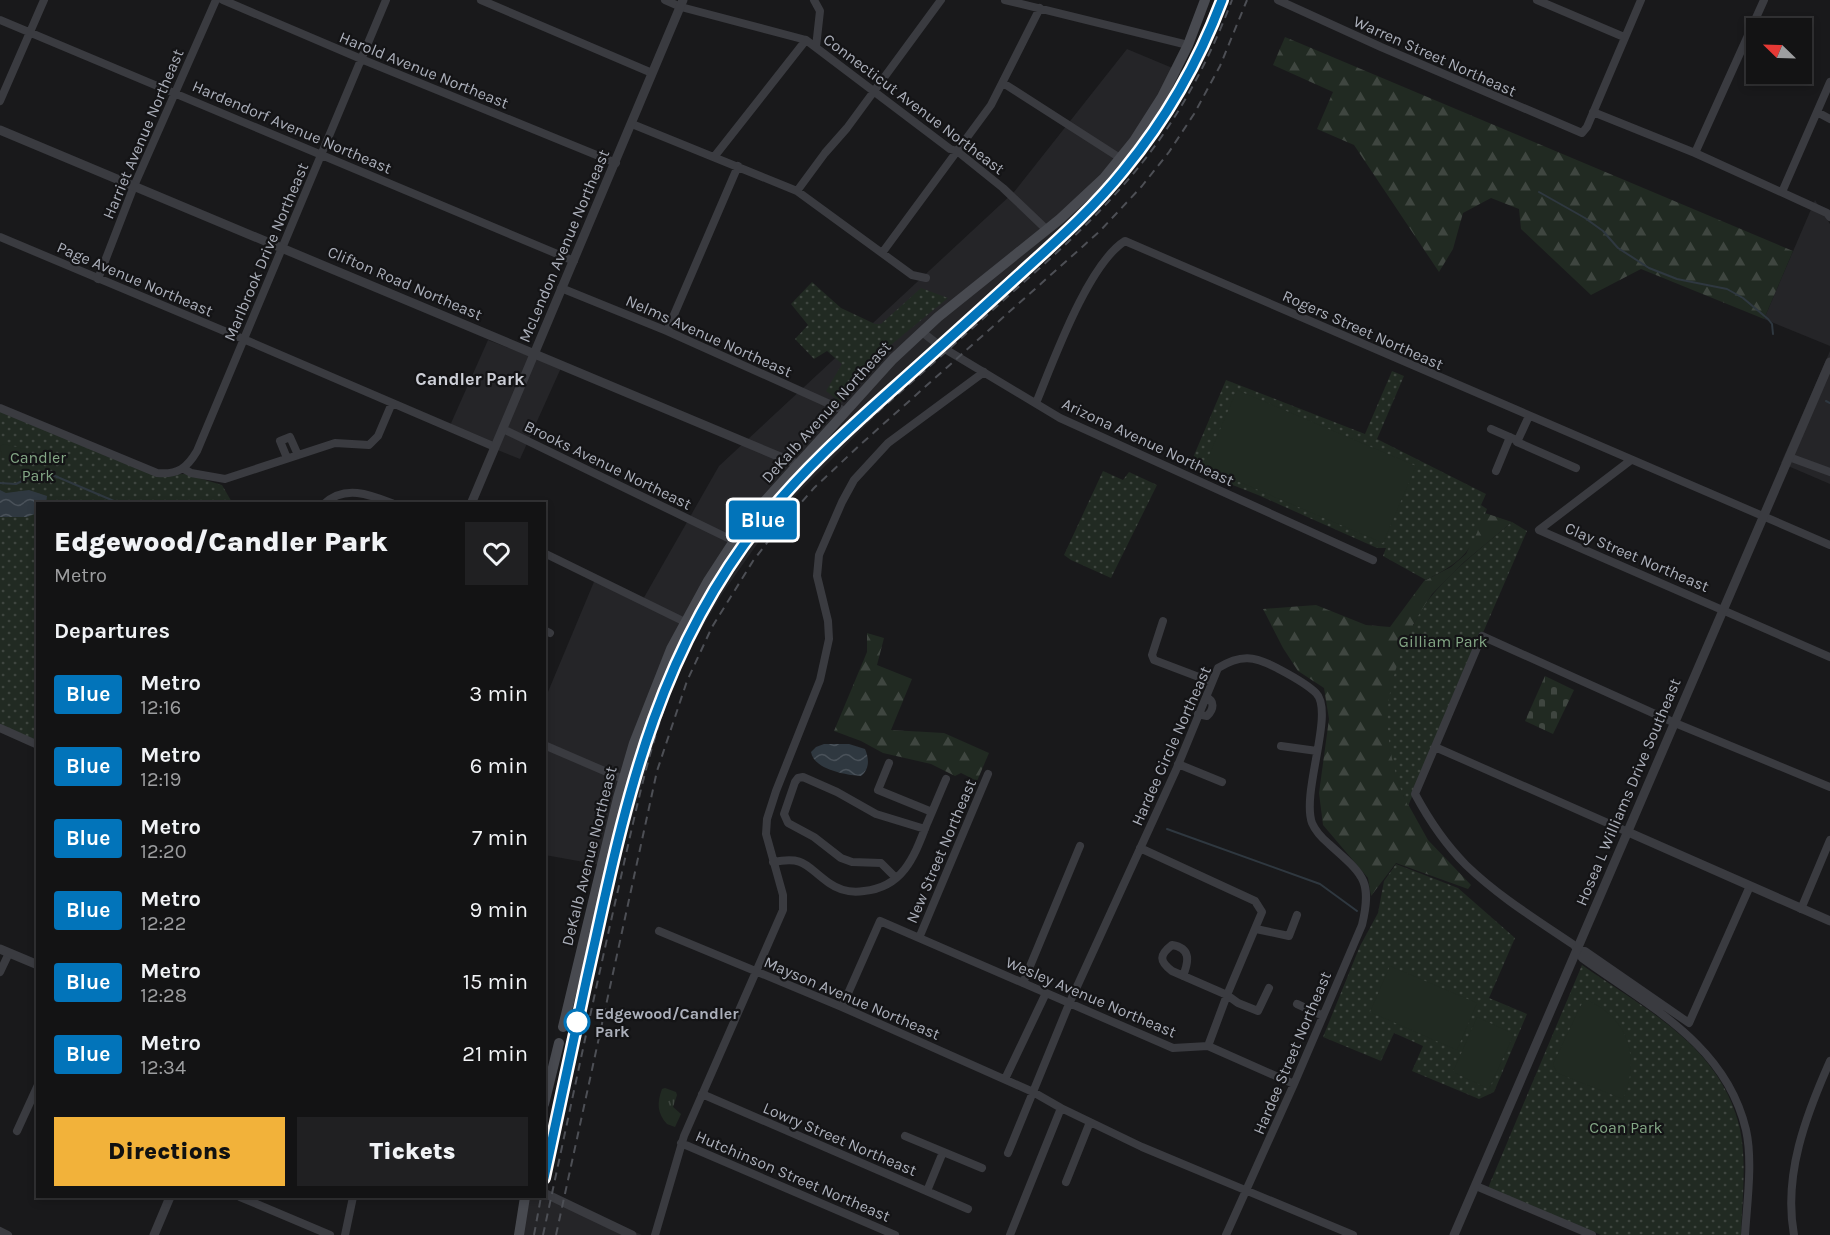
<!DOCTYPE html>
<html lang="en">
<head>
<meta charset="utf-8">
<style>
	body { margin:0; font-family:Karla,sans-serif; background:#202022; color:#f1f3f6; height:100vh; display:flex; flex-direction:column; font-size:22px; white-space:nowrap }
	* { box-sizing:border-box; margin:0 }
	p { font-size:20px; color:#9d9ea0 }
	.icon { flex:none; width:33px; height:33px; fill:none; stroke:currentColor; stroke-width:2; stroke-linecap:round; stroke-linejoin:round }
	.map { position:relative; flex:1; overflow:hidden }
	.details { position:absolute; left:36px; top:502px; width:510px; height:696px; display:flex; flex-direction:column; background:#131314; border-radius:0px; box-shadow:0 3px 9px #0003,0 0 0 2px #323234 }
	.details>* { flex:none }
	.badge { padding:0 12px; border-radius:4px; font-size:21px; line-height:39px }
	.needle { width:39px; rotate:293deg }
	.fabs { position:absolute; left:1746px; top:18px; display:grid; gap:12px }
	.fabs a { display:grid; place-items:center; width:66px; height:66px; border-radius:0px; background:#131314; box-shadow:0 3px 9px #0003,0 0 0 2px #323234; font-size:30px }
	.map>.badge { position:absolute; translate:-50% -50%; box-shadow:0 0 0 3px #fff }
	h2 { padding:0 18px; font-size:22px; line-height:54px }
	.round { display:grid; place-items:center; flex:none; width:63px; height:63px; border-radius:0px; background:#202022 }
	.head { display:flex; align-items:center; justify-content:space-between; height:102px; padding:0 18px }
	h1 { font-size:28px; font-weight:800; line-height:45px }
	.button { display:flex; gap:12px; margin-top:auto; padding:12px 18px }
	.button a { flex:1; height:69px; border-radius:0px; background:#f2b23a; color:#111; font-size:24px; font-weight:800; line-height:69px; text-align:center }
	.button a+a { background:#202022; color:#f1f3f6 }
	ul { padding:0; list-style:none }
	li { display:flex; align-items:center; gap:18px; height:72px; padding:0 18px }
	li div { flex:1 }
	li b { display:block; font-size:22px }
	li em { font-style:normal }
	li .badge { min-width:66px; font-weight:700; text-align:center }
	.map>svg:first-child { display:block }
</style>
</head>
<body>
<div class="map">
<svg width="1830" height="1235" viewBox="0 0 1830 1235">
	<defs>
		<pattern id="grass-tufts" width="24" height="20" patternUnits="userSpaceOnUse" patternTransform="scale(1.5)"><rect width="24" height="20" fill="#212a22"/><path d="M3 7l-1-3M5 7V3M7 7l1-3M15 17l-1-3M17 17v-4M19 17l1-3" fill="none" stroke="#3f4640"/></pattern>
		<pattern id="forest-firs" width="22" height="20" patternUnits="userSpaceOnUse" patternTransform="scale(1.5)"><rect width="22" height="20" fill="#212a22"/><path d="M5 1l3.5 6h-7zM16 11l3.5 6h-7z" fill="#3f4640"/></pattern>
		<pattern id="cemetery-stones" width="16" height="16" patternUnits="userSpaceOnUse" patternTransform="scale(1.5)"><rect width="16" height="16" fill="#212a22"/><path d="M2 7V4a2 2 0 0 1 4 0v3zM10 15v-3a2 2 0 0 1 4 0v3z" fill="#3f4640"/></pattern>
		<pattern id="park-dots" width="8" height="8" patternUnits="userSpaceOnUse" patternTransform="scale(1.5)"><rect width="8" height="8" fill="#212a22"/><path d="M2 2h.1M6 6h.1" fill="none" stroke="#3f4640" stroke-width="1.8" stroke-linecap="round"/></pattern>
		<pattern id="water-waves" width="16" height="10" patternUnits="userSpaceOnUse" patternTransform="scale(1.5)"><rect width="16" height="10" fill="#2f3840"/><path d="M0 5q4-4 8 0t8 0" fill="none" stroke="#4a525a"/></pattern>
	</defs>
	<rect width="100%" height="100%" fill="#19191b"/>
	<path fill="#252528" d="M1127 49 1194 77 1146 154 1072 232 981 311 828 463 786 505 755 547 722 594 693 643 671 686 617 868 545 855V699L596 577 642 601 719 466 1014 192Z
		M1815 200 1830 224V346L1764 319Z
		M488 340 561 368 520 459 448 430Z
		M1830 351V484L1781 463Z
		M524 1197H544L567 1202 642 1235H519Z"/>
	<path fill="url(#grass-tufts)" d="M665 1088 676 1092 677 1095 673 1107 681 1114 675 1127 667 1124C657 1113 657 1103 662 1089Z"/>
	<path fill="url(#forest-firs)" d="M1285 37 1793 251 1764 319 1641 269 1591 295 1521 229 1519 209 1491 198 1463 213 1453 249 1439 272 1354 145 1317 129 1333 92 1273 65Z
		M1485 513 1512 522 1464 562 1432 594 1413 625 1403 795 1428 840 1471 885 1468 889 1396 863 1371 896 1368 878 1323 825 1319 793 1329 719 1324 688 1298 671 1283 648 1263 609 1316 605 1366 625 1390 627 1424 581 1451 567 1466 554Z
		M867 633 884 638 877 665 912 679 891 730 944 733 989 753 977 781 961 773 955 776 931 764 883 753 861 741 834 731 867 652Z"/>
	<path fill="url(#cemetery-stones)" d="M1545 676 1574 690 1553 734 1525 721Z"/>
	<path fill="url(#park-dots)" d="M812 282 841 308 875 324H881L921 288 948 298 892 344 841 402 826 391 842 364 827 351 814 359 795 339 808 325 791 304Z
		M1392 371 1404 376 1377 439 1486 494 1481 505 1487 509C1469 552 1469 558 1426 580L1383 556 1386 548H1377L1258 495 1192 469V460L1226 380 1365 434Z
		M0 409 157 475 185 474 222 485 233 504H38L37 747 0 730Z
		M1103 471 1123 480 1129 472 1157 485 1111 578 1071 560 1064 555Z
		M1512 522 1527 531 1408 806C1395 780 1385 737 1388 708 1391 673 1411 619 1434 593 1457 566 1485 545 1512 522Z
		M1396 864 1458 888 1515 938 1489 998 1527 1014 1494 1092 1479 1099 1412 1071 1423 1046 1394 1033 1381 1061 1323 1037 1360 946 1378 913 1384 881Z
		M1582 965C1646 1010 1721 1046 1740 1129 1747 1163 1742 1201 1741 1235H1601L1488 1188Z"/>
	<path fill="#212a22" d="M1237 390 1416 466 1383 543 1204 467Z
		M4 444 25 449 27 456 25 461 20 463 2 457 0 446Z
		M1390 966 1477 1003 1457 1050 1370 1012Z
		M1584 999C1628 1016 1641 1057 1623 1099L1557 1073 1553 1064Z
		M1477 1017 1514 1034 1489 1089 1453 1072Z"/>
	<path fill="url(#water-waves)" d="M0 490 6 493 29 490 47 496 46 504H38L37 513 27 517H0Z
		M824 744H849L865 749C869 758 870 769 861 776 847 775 814 770 811 752L816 747Z"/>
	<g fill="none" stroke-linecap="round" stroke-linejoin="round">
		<path stroke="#2f3840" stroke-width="2" d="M1539 192 1585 218 1603 231 1618 248 1649 268 1677 279 1727 289 1743 298 1768 319 1772 324 1773 334
			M1826 401 1830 403
			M0 483 16 484 30 477 55 476 121 504
			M1167 829 1320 884 1357 911"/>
		<path stroke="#3a3b40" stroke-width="8" d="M223 0 366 61 616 163
			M481 0 652 73
			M665 0 681 7 806 40 950 149 957 151 1003 188 1046 229
			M814 0 820 11 816 47
			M1005 0 1188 45
			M1278 0 1381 47 1582 133 1587 127 1641 0
			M1537 0 1624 37
			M0 20 574 261
			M1003 83 1120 158
			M0 101 44 0
			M1593 112 1695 153 1827 213 1830 217
			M1817 112 1830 119
			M632 124 797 191 912 275 926 278
			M1695 153 1764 0
			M714 157 806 40
			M797 191 825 153 847 128 941 0
			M1782 192 1830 82
			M0 237 248 341 495 447
			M882 253 991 105 1040 8
			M98 279 134 186 216 0
			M561 288 667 331 845 411
			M667 331 738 166
			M922 332 940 346 1060 418 1373 560
			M1036 403C1053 362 1088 264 1125 241L1830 545
			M0 408 157 473C178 475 187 468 197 451L386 0
			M1529 416 1517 442 1576 468
			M503 429 734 541
			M1491 429 1514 439
			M1789 457 1830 472
			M287 458 280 441 290 437 298 455
			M1631 460 1539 530 1830 657
			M184 469 191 473 225 479 335 443 369 445 378 436 392 403
			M1496 471 1510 437
			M324 504C345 484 371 495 394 504
			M544 553 685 622
			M1163 621 1152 655 1154 660 1212 682
			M544 630 550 633
			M1198 714 1207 716C1214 709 1215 701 1206 697
			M0 728 38 745
			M544 745 623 779
			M1281 746 1317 751
			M1435 747 1628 832
			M889 763 878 790 932 812
			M1178 764 1222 782
			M1140 848 1255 901 1262 912 1227 995 1208 1046
			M773 862C806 856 805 866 829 883 839 890 852 893 864 891 903 887 914 857 926 826 933 810 939 795 946 779
			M896 878 881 863 852 862 841 858 814 837 788 823 784 814 795 782 798 778 803 777 837 792 876 814 925 829
			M1801 909 1830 840
			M1256 929 1289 936 1297 915
			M659 931 842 1007 1033 1092 1061 1108 1142 1147 1353 1235
			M919 938 988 774
			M1577 951H1585L1689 1023 1750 886
			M0 972 9 953
			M1183 976C1189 961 1191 948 1172 945 1159 955 1159 961 1172 971L1227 995 1238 1003 1258 1011 1269 988
			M1023 983 1080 846
			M1297 1004 1323 1016
			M842 1007 880 921 1173 1048 1208 1046 1294 1084
			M1005 1079 1046 993
			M702 1094 968 1209
			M17 1131 38 1085
			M905 1136 982 1168
			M681 1143 895 1235
			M1008 1153 1069 1004 1176 770 1218 668C1241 654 1254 656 1277 668 1290 675 1306 683 1316 693 1335 712 1301 792 1312 823 1315 830 1323 839 1329 844 1362 874 1373 879 1362 925L1294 1084 1226 1235
			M1066 1182 1090 1122
			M1476 1186 1592 1235
			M927 1191 943 1152
			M240 1197 330 1235
			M0 1231 8 1235
			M345 1235 353 1197
			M655 1235 684 1136 783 910V895L766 834 767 819 776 791 820 680 829 639 828 621 817 576 819 555 842 502 854 480 888 443 984 372
			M1010 1235 1061 1108
			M1745 1235C1747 1203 1753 1161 1746 1130 1726 1044 1648 1006 1582 958L1574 945C1537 920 1498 896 1466 865 1445 844 1429 820 1415 794L1482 636 1675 723 1830 787
			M1794 1235C1783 1175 1806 1115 1830 1061"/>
		<path stroke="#3a3b40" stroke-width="9" d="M0 130 797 464
			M471 504 683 0
			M1628 832 1830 921
			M0 949 38 965
			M544 1193 632 1235
			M154 1235 170 1197
			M1454 1235 1830 362"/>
		<path stroke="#484a50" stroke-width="10" d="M563 1027 618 798 634 743 671 649 708 581 734 541 763 503 893 359 938 317 1060 219 1104 178 1134 141 1162 97 1188 45 1205 0
			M544 1104 559 1043
			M519 1235 525 1197"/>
		<path stroke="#4d4f55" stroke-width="2" stroke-dasharray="8 6" stroke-linecap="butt" d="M1035 260C1119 183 1181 108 1222 0
			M544 1177 621 823 642 751
			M534 1235 541 1197
			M543 1235C568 1120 592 1004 618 890 640 793 658 697 707 610 744 543 795 488 850 436 903 390 955 344 1007 297 1055 255 1102 213 1142 163 1181 114 1210 58 1232 0
			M556 1235 657 771 687 681 712 627 753 561 773 535 814 488 861 444 1100 231 1142 186 1169 152 1194 114 1220 66 1247 0"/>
	</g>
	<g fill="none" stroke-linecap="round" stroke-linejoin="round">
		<defs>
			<path id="line" d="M544 1178C561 1097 578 1017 596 937 629 785 662 647 761 522 800 473 847 430 894 388 940 347 985 306 1030 265 1063 235 1096 205 1124 170 1166 119 1199 61 1222 0"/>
		</defs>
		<use href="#line" stroke="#fff" stroke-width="14"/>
		<use href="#line" stroke="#0274ba" stroke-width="9"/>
	</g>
	<circle fill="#fff" stroke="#0274ba" stroke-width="3" cx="577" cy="1022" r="12"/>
	<g text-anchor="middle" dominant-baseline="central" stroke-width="4.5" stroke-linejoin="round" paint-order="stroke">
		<g font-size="16" fill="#acb0bb" stroke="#141416">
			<text transform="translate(1435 56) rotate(24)">Warren Street Northeast</text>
			<text transform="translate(424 70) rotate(22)">Harold Avenue Northeast</text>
			<text transform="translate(914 104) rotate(37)">Connecticut Avenue Northeast</text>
			<text transform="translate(292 127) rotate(23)">Hardendorf Avenue Northeast</text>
			<text transform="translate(143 134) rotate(-67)">Harriet Avenue Northeast</text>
			<text transform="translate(564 246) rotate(-67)">McLendon Avenue Northeast</text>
			<text transform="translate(266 252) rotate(-67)">Marlbrook Drive Northeast</text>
			<text transform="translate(135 279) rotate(23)">Page Avenue Northeast</text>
			<text transform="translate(405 283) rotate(23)">Clifton Road Northeast</text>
			<text transform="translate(1363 330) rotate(24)">Rogers Street Northeast</text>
			<text transform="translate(709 336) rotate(24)">Nelms Avenue Northeast</text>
			<text transform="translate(826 412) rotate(-48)">DeKalb Avenue Northeast</text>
			<text transform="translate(1148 442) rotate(25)">Arizona Avenue Northeast</text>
			<text transform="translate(608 465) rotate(26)">Brooks Avenue Northeast</text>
			<text transform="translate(1637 557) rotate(23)">Clay Street Northeast</text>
			<text transform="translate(1171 746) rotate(-66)">Hardee Circle Northeast</text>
			<text transform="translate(1628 792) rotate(-67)">Hosea L Williams Drive Southeast</text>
			<text transform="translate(941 851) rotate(-67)">New Street Northeast</text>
			<text transform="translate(589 856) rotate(-76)">DeKalb Avenue Northeast</text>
			<text transform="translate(1091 997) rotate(23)">Wesley Avenue Northeast</text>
			<text transform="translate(852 998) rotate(23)">Mayson Avenue Northeast</text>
			<text transform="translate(1292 1053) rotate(-67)">Hardee Street Northeast</text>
			<text transform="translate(840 1139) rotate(23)">Lowry Street Northeast</text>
			<text transform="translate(793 1176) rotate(23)">Hutchinson Street Northeast</text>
		</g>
		<g font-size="16" fill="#83a685" stroke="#141416">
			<text x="38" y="457">Candler<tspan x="38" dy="18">Park</tspan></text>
			<text x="1443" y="641">Gilliam Park</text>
			<text x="1626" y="1127">Coan Park</text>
		</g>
		<g font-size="16" font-weight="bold" fill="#acb0bb" stroke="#141416" text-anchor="start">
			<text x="595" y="1013">Edgewood/Candler<tspan x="595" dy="18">Park</tspan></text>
		</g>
		<g font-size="18" font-weight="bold" fill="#cdcfd7" stroke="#141416">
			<text x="470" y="379">Candler Park</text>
		</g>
	</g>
</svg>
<div class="fabs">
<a><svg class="needle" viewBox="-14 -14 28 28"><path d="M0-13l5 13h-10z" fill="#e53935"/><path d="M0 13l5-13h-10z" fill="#9d9ea0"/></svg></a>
</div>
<b class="badge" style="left:763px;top:520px;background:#0274ba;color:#fff">Blue</b>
<section class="details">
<div class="head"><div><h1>Edgewood/Candler Park</h1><p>Metro</p></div><a class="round"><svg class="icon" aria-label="heart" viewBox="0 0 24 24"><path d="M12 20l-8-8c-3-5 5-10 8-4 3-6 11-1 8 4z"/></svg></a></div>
<h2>Departures</h2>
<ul>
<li><span class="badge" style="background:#0274ba;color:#fff">Blue</span><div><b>Metro</b><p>12:16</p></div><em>3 min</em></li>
<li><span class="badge" style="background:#0274ba;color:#fff">Blue</span><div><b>Metro</b><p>12:19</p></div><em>6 min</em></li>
<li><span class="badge" style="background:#0274ba;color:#fff">Blue</span><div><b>Metro</b><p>12:20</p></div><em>7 min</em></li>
<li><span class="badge" style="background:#0274ba;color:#fff">Blue</span><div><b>Metro</b><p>12:22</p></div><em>9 min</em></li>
<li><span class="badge" style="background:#0274ba;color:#fff">Blue</span><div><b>Metro</b><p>12:28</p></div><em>15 min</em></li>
<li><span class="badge" style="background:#0274ba;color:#fff">Blue</span><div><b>Metro</b><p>12:34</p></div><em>21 min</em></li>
</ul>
<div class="button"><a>Directions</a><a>Tickets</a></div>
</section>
</div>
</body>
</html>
